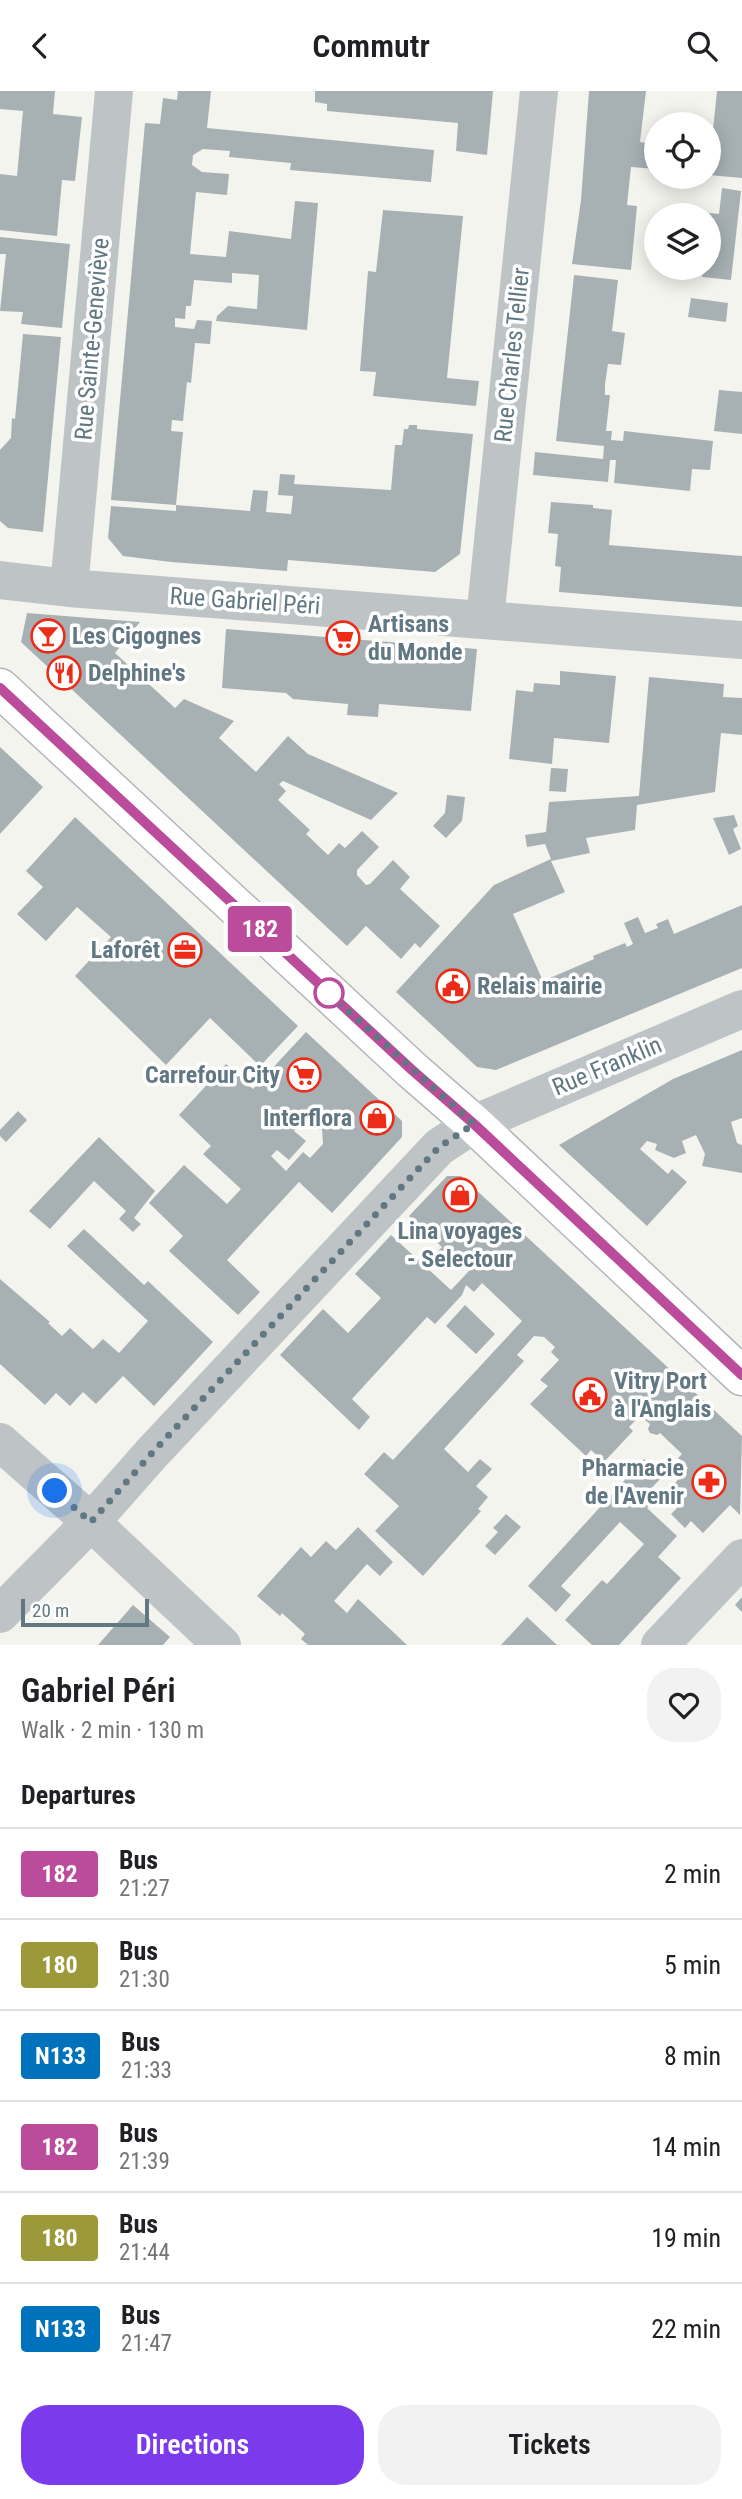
<!DOCTYPE html>
<html lang="en">
<head>
<meta charset="utf-8">
<style>
	body { margin:0; font-family:"Roboto Condensed",sans-serif; background:#f2f2f2; color:#202124; height:100vh; display:flex; flex-direction:column; font-size:26px; white-space:nowrap }
	* { box-sizing:border-box; margin:0 }
	p { font-size:23px; color:#757577 }
	.icon { flex:none; width:38px; height:38px; fill:none; stroke:currentColor; stroke-width:2; stroke-linecap:round; stroke-linejoin:round }
	.map { position:relative; height:1554px; overflow:hidden }
	.details { display:flex; flex-direction:column; background:#fff; flex:1 }
	.details>* { flex:none }
	.badge { padding:0 14px; border-radius:5px; font-size:24px; line-height:46px }
	.controls { position:absolute; left:644px; top:21px; display:grid; gap:14px }
	.controls a { display:grid; place-items:center; width:77px; height:77px; border-radius:50%; background:#fff; box-shadow:0 4px 18px #0003; font-size:35px }
	.scale { position:absolute; left:21px; bottom:18px; width:128px; box-sizing:border-box; padding-left:7px; border:4px solid #617882; border-top:0; font-size:19px; line-height:24px; white-space:nowrap; color:#617882; -webkit-text-stroke:5px #fff; paint-order:stroke }
	.you { position:absolute; width:35px; height:35px; margin:-18px; border:5px solid #fff; border-radius:50%; background:#1a73e8; box-shadow:0 0 0 10px #1a73e833 }
	.map>.badge { position:absolute; translate:-50% -50%; box-shadow:0 0 0 4px #fff }
	h2 { padding:0 21px; font-size:26px; line-height:63px }
	.round { display:grid; place-items:center; flex:none; width:74px; height:74px; border-radius:28px; background:#f2f2f2 }
	.head { display:flex; align-items:center; justify-content:space-between; height:119px; padding:0 21px }
	h1 { font-size:33px; font-weight:600; line-height:52px }
	.primary-button { display:flex; gap:14px; margin-top:auto; padding:14px 21px }
	.primary-button a { flex:1; height:80px; border-radius:28px; background:#7c3aed; color:#fff; font-size:28px; font-weight:600; line-height:80px; text-align:center }
	.primary-button a+a { background:#f2f2f2; color:#202124 }
	ul { padding:0; list-style:none }
	li { display:flex; align-items:center; gap:21px; height:91px; padding:0 21px; border-top:2px solid #e0e0e0 }
	li div { flex:1 }
	li b { display:block; font-size:26px }
	li em { font-style:normal }
	li .badge { min-width:77px; font-weight:700; text-align:center }
	header { display:flex; justify-content:space-between; align-items:center; height:91px; padding:0 21px; background:#fff; font-size:32px; font-weight:600 }
	.map>svg:first-child { display:block }
</style>
</head>
<body>
<header><svg class="icon" aria-label="back" viewBox="0 0 24 24"><path d="M15 5l-7 7 7 7"/></svg>Commutr<svg class="icon" aria-label="search" viewBox="0 0 24 24"><circle cx="10" cy="10" r="6"/><path d="M15 15l6 6"/></svg></header>
<div class="map">
<svg width="742" height="1554" viewBox="0 0 742 1554">
	<rect width="100%" height="100%" fill="#f4f4ef"/>
	<path fill="#a7b1b4" fill-rule="evenodd" d="M0 0H55L53 23 82 26 75 90 62 89 57 145 0 139V83L17 85 23 20 0 18Z
		M178 0H211L207 37 434 59 431 91 290 79 291 72 229 66 230 60 203 58 193 64 192 74 202 81 229 83 227 104 196 101 190 163 226 166 229 140 291 148 295 110 318 112 307 239 216 230 217 225 228 215 257 218 259 184 232 182V192L194 189 191 215H186L185 228 175 227V236L194 238 197 229 212 230 210 253 195 252 191 292 187 291 183 330 172 329 171 340 183 341 176 414 111 409 145 32 160 33 163 7 177 9Z
		M315 0H493L487 64 456 60 458 32 327 20V13L315 11Z
		M589 0H646L640 51 656 53V78L631 76 627 114 637 115 631 179 572 173 581 109Z
		M717 0H742V87L709 84V58H711Z
		M722 97 741 100 731 189 702 186 703 177H709V122L719 123Z
		M383 119 463 125 447 287 479 290 476 315 373 305 376 281 360 280 368 180 376 181Z
		M0 146 70 153 62 237 21 233 23 221 0 220 6 163H0Z
		M574 184 618 189 612 240 625 242 621 274 608 273 605 293V304H610L606 340H612L611 349 623 350 624 340 713 350 710 379 692 378 690 400 614 392 616 369H610L608 391 533 384 535 361 603 368 604 355 556 350Z
		M691 207 728 212 726 231 688 226Z
		M23 243 61 246 43 441 8 437 0 430V359L11 347 12 327 15 328Z
		M719 299 742 301V343L714 340Z
		M409 334H417V338L473 343 460 463 435 481 288 469 287 480 171 471 123 465 108 447 111 415 176 420V414L250 420 253 399 268 400 266 421 291 423 293 405 278 404 280 383 295 384 294 393 391 399 395 354H402L404 338H408Z
		M551 411 593 414V417L612 419 609 454 742 465V516L559 501 561 476 555 475 558 443 548 442Z
		M27 522 140 531 115 562 175 617 184 608 234 630 219 647 256 681 288 645 308 663 398 702 371 729 283 690 279 693 286 700 278 709 310 739 306 743 328 764 339 752 345 757 362 740 379 756 357 779V784L366 794 370 793 393 769 410 786 400 798 440 835 420 857 415 852 401 868 366 835 347 855 21 551Z
		M226 538 477 558 471 620 379 613 378 626 347 624 348 613 293 608 286 602 222 597Z
		M560 580 616 585 609 652 554 647 552 673 509 668 516 599 533 601 534 592 560 594Z
		M649 586 724 593 723 606 742 607V644L721 642 715 701 637 714 635 739 586 747 590 762 551 770 565 801 513 823 543 890 594 868 593 865 625 852 627 856 633 853 624 832 638 826 645 842 658 837 656 833 668 828 674 843 742 814V877L496 979 477 976 396 901 494 794 551 768 545 753 527 756 525 744 546 741 549 711 639 705Z
		M0 656 43 696 0 743Z
		M551 677 568 678 566 701 549 700Z
		M447 704 465 706 462 730 446 747 433 735 445 722Z
		M734 724 738 735 733 738 741 758 729 764 713 727Z
		M75 726 298 935 260 975 210 927 166 974 75 885 111 846 77 816 46 850 17 823 43 796 26 780Z
		M306 941 402 1030V1046L332 1122 299 1091 227 1169 260 1201 238 1224 169 1160 183 1145 149 1112 184 1074 227 1113 241 1098 203 1063 211 1055 179 1024 226 973 253 998ZM306 1028 319 1039 322 1038 323 1053 310 1067 303 1061 286 1080 271 1065 277 1059 289 1069 306 1050 294 1040Z
		M742 959V1027L731 1031 737 1052 742 1054V1082L702 1075 705 1063 696 1044 682 1050 686 1062 674 1067 655 1059 657 1053 647 1050 640 1058 668 1083 672 1078 687 1091 647 1135 559 1054 673 988Z
		M18 1020 27 1029 6 1051 0 1045V1039Z
		M99 1046 155 1100 134 1127 141 1133 133 1141 119 1128 126 1120 94 1090 50 1138 29 1120Z
		M447 1085H461L742 1345 740 1424 730 1414 703 1442 691 1430 685 1437 671 1423 677 1417 664 1405 688 1377 678 1367 682 1363 660 1342 657 1344 650 1342 648 1338 650 1333 640 1325 629 1336 633 1340 604 1371 591 1359 586 1365 530 1313 548 1295 540 1289 559 1269 551 1261 555 1256 544 1246 534 1245 517 1264 524 1270 444 1358 468 1381 480 1368 492 1378 476 1395 488 1406 478 1418 481 1420 423 1485 375 1440 399 1415 364 1383 384 1361 393 1369 522 1230 482 1192 474 1201 466 1194 462 1204 435 1233 427 1226 352 1308 370 1326 359 1339 280 1264 323 1218 348 1242 381 1207 355 1183 391 1144 451 1199 469 1180 448 1161 442 1167 436 1162 442 1156 409 1125Z
		M84 1138 144 1194 148 1190 213 1251 154 1315 123 1285 96 1313 83 1301 70 1315 56 1302 45 1314 0 1273V1188L50 1231 48 1232 62 1245 70 1237 93 1258 103 1248 119 1262 148 1230 67 1155Z
		M465 1214 495 1243 476 1263 446 1235Z
		M644 1368 662 1386 644 1405 652 1412 647 1417 677 1445 658 1466 681 1487 619 1554H592L565 1529 602 1489 607 1493 644 1453 620 1431 561 1495 571 1504 556 1521 528 1495Z
		M506 1423 521 1436 495 1464 485 1455 498 1441 493 1437Z
		M358 1436 393 1471 380 1485 367 1473 334 1510 347 1522 358 1508 407 1554H308L301 1548 305 1543 282 1522 280 1525 257 1505 301 1456 311 1466 326 1450 336 1459Z
		M742 1506V1521L735 1514Z
		M133 1514 170 1546 163 1554H98Z
		M527 1526 557 1554H501Z"/>
	<g fill="none" stroke-linecap="round" stroke-linejoin="round">
		<defs>
			<path id="secondary" d="M0 597 412 979 474 1033 742 1285"/>
		</defs>
		<use href="#secondary" stroke="#b1b8bb" stroke-width="41"/>
		<path stroke="#bec4c6" stroke-width="38" d="M0 489 69 497 742 549
			M69 497 114 0
			M485 528 539 0
			M0 1351 91 1431 222 1554
			M0 1523 91 1431 152 1362 439 1056 474 1033 742 918
			M660 1554 742 1467"/>
		<use href="#secondary" stroke="#fff" stroke-width="38"/>
	</g>
	<g fill="none" stroke-linecap="round" stroke-linejoin="round">
		<defs>
			<path id="line" d="M0 597 412 979 474 1033 742 1284"/>
		</defs>
		<use href="#line" stroke="#fff" stroke-width="16"/>
		<use href="#line" stroke="#ba4c9b" stroke-width="10"/>
		<path stroke="#617882" stroke-width="7" stroke-dasharray="0 12.6" d="M55 1400 91 1431 152 1362 439 1056 474 1033 324 898 329 902"/>
	</g>
	<defs>
		<symbol id="bar-ring" viewBox="-11 -11 22 22"><circle r="9.5" fill="#fff" stroke="#ec2c17" stroke-width="1.5"/><path d="M-6-5H6L.8 .8V4.5H3.5V6h-7V4.5H-.8V.8Z" fill="#ec2c17"/></symbol>
		<symbol id="supermarket-ring" viewBox="-11 -11 22 22"><circle r="9.5" fill="#fff" stroke="#ec2c17" stroke-width="1.5"/><path d="M-6-5.5h2.5l.6 2H6L4.5 2H-2.5L-4.4-4H-6ZM-1.5 3.2a1.3 1.3 0 1 0 .1 0ZM3 3.2a1.3 1.3 0 1 0 .1 0Z" fill="#ec2c17"/></symbol>
		<symbol id="restaurant-ring" viewBox="-11 -11 22 22"><circle r="9.5" fill="#fff" stroke="#ec2c17" stroke-width="1.5"/><path d="M-5-6h1v4h1v-4h1v4h1v-4h1v5L-1.5 .5V6h-2V.5L-5-1ZM5-6V6H3V1.5H1.5Q1.5-4 5-6Z" fill="#ec2c17"/></symbol>
		<symbol id="office-ring" viewBox="-11 -11 22 22"><circle r="9.5" fill="#fff" stroke="#ec2c17" stroke-width="1.5"/><path d="M-6-3h4V-5.5h4V-3h4V5H-6ZM-1-4.5V-3h2v-1.5ZM-6 0V1H6V0Z" fill="#ec2c17"/></symbol>
		<symbol id="civic-ring" viewBox="-11 -11 22 22"><circle r="9.5" fill="#fff" stroke="#ec2c17" stroke-width="1.5"/><path d="M-.6-6.5H3V-4.5H.6V-3L4-1V1h2V6H-6V1h2V-1L-.6-3ZM-1.2 2.5V6h2.4V2.5Z" fill="#ec2c17"/></symbol>
		<symbol id="shop-ring" viewBox="-11 -11 22 22"><circle r="9.5" fill="#fff" stroke="#ec2c17" stroke-width="1.5"/><path d="M-5-2.5h2.3a2.7 3.5 0 0 1 5.4 0H5L5.5 6h-11ZM-1.5-2.5h3a1.5 2.3 0 0 0-3 0Z" fill="#ec2c17"/></symbol>
		<symbol id="pharmacy-ring" viewBox="-11 -11 22 22"><circle r="9.5" fill="#fff" stroke="#ec2c17" stroke-width="1.5"/><path d="M-2-6h4v4h4v4h-4v4h-4v-4h-4v-4h4Z" fill="#ec2c17"/></symbol>
	</defs>
	<g fill-rule="evenodd">
		<use href="#bar-ring" x="29" y="526" width="38" height="38"/>
		<use href="#supermarket-ring" x="324" y="528" width="38" height="38"/>
		<use href="#restaurant-ring" x="45" y="563" width="38" height="38"/>
		<use href="#office-ring" x="166" y="840" width="38" height="38"/>
		<use href="#civic-ring" x="434" y="876" width="38" height="38"/>
		<use href="#supermarket-ring" x="285" y="965" width="38" height="38"/>
		<use href="#shop-ring" x="358" y="1008" width="38" height="38"/>
		<use href="#shop-ring" x="441" y="1085" width="38" height="38"/>
		<use href="#civic-ring" x="571" y="1285" width="38" height="38"/>
		<use href="#pharmacy-ring" x="690" y="1372" width="38" height="38"/>
	</g>
	<circle fill="#fff" stroke="#ba4c9b" stroke-width="3.5" cx="329" cy="902" r="14"/>
	<g text-anchor="middle" dominant-baseline="central" stroke-width="7" stroke-linejoin="round" paint-order="stroke">
		<g font-size="24" fill="#617882" stroke="#fff">
			<text transform="translate(92 248) rotate(-85)">Rue Sainte-Geneviève</text>
			<text transform="translate(512 264) rotate(-84)">Rue Charles Tellier</text>
			<text transform="translate(245 510) rotate(4)">Rue Gabriel Péri</text>
			<text transform="translate(607 975) rotate(-23)">Rue Franklin</text>
		</g>
		<g font-size="24" font-weight="bold" fill="#617882" stroke="#fff" text-anchor="start">
			<text x="368" y="533">Artisans<tspan x="368" dy="28">du Monde</tspan></text>
			<text x="72" y="545">Les Cigognes</text>
			<text x="88" y="582">Delphine's</text>
			<text x="160" y="859" text-anchor="end">Laforêt</text>
			<text x="477" y="895">Relais mairie</text>
			<text x="280" y="984" text-anchor="end">Carrefour City</text>
			<text x="352" y="1027" text-anchor="end">Interflora</text>
			<text x="460" y="1140" text-anchor="middle">Lina voyages<tspan x="460" dy="28">- Selectour</tspan></text>
			<text x="614" y="1290">Vitry Port<tspan x="614" dy="28">à l'Anglais</tspan></text>
			<text x="684" y="1377" text-anchor="end">Pharmacie<tspan x="684" dy="28">de l'Avenir</tspan></text>
		</g>
	</g>
</svg>
<div class="controls">
<a><svg class="icon" aria-label="locate" viewBox="0 0 24 24"><circle cx="12" cy="12" r="6"/><path d="M12 2v4M12 18v4M2 12h4M18 12h4"/></svg></a>
<a><svg class="icon" aria-label="layers" viewBox="0 0 24 24"><path d="M12 4l9 5-9 5-9-5zM3 14l9 5 9-5"/></svg></a>
</div>
<div class="scale">20 m</div>
<div class="you" style="left:55px;top:1400px"></div>
<b class="badge" style="left:260px;top:838px;background:#ba4c9b;color:#fff">182</b>
</div>
<section class="details">
<div class="head"><div><h1>Gabriel Péri</h1><p>Walk · 2 min · 130 m</p></div><a class="round"><svg class="icon" aria-label="heart" viewBox="0 0 24 24"><path d="M12 20l-8-8c-3-5 5-10 8-4 3-6 11-1 8 4z"/></svg></a></div>
<h2>Departures</h2>
<ul>
<li><span class="badge" style="background:#ba4c9b;color:#fff">182</span><div><b>Bus</b><p>21:27</p></div><em>2 min</em></li>
<li><span class="badge" style="background:#9b993a;color:#fff">180</span><div><b>Bus</b><p>21:30</p></div><em>5 min</em></li>
<li><span class="badge" style="background:#0072bc;color:#fff">N133</span><div><b>Bus</b><p>21:33</p></div><em>8 min</em></li>
<li><span class="badge" style="background:#ba4c9b;color:#fff">182</span><div><b>Bus</b><p>21:39</p></div><em>14 min</em></li>
<li><span class="badge" style="background:#9b993a;color:#fff">180</span><div><b>Bus</b><p>21:44</p></div><em>19 min</em></li>
<li><span class="badge" style="background:#0072bc;color:#fff">N133</span><div><b>Bus</b><p>21:47</p></div><em>22 min</em></li>
</ul>
<div class="primary-button"><a>Directions</a><a>Tickets</a></div>
</section>
</body>
</html>
